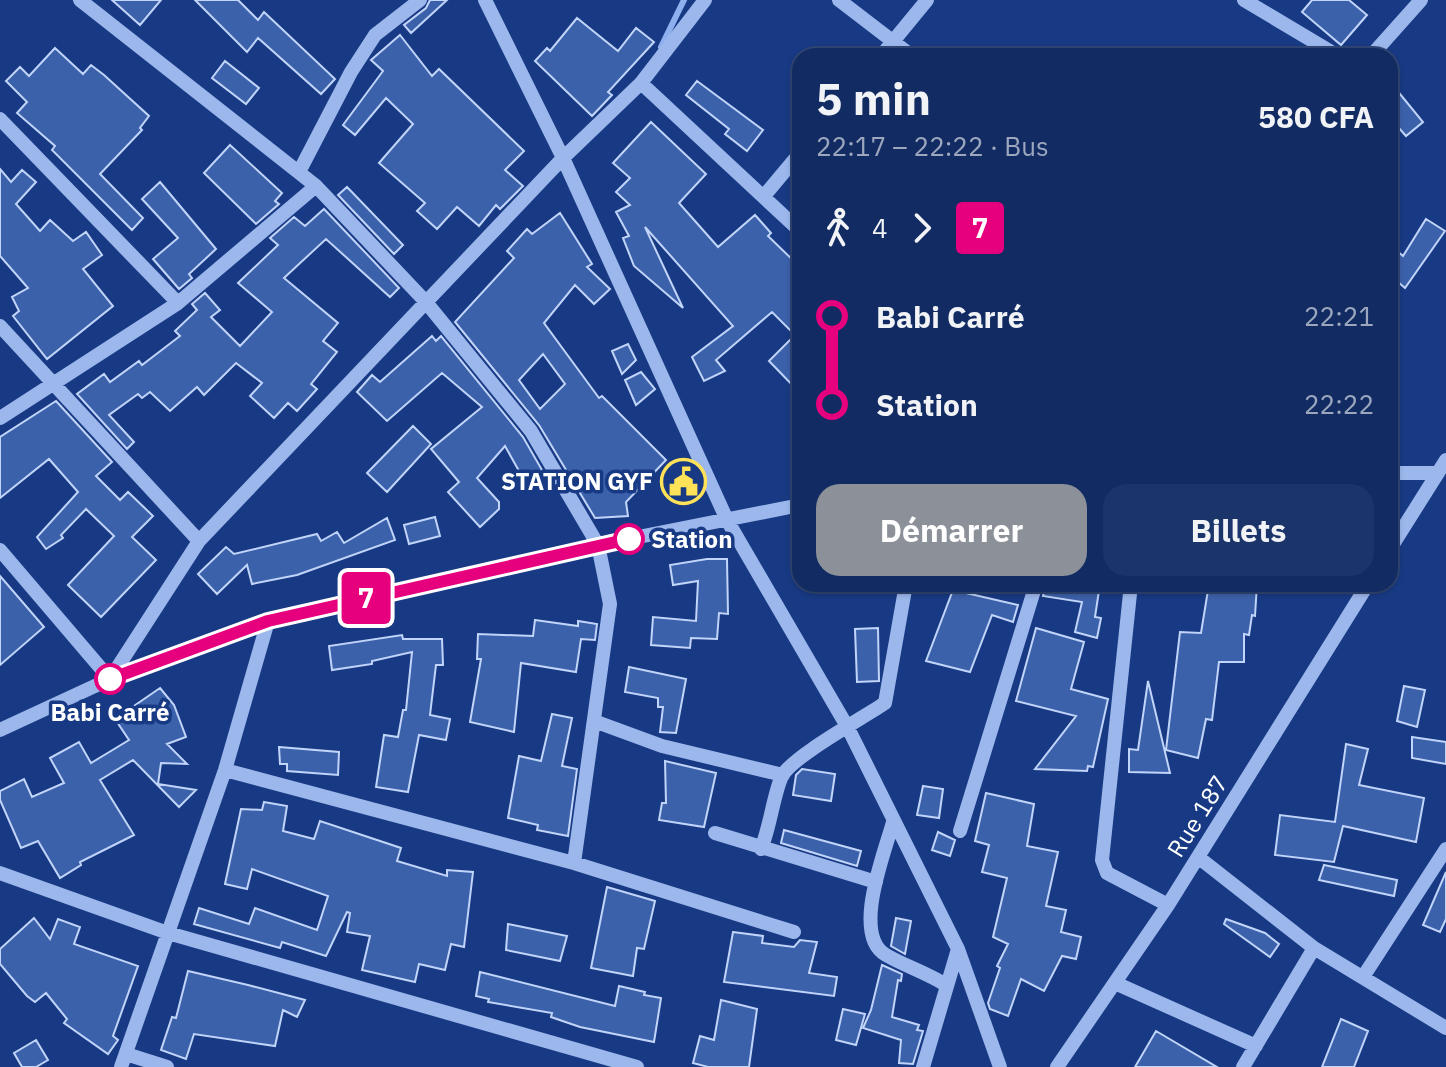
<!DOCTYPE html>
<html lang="fr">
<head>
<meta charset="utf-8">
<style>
	body { margin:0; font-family:"IBM Plex Sans",sans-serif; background:#1b3469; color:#f1f3f6; height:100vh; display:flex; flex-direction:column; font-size:30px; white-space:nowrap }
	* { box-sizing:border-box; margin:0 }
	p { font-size:26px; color:#9ca7be }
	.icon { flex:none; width:44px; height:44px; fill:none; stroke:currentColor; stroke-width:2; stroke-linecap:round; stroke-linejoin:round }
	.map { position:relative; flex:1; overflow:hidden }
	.side { position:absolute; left:792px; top:48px; width:606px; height:544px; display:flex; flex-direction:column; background:#122c63; border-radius:24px; box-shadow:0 2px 6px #0004,0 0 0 2px #314878 }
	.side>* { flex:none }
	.badge { padding:0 16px; border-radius:6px; font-size:28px; line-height:52px }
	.map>.badge { position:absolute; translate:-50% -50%; box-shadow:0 0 0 4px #fff }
	.legs { display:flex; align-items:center; gap:12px; height:88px; padding:0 24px; font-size:26px }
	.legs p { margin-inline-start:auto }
	.headline { display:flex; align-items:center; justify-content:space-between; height:136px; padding:0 24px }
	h1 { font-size:44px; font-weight:800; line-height:60px }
	.cta { display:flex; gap:16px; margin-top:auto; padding:16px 24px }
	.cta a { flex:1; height:92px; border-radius:24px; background:#8c9099; color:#fff; font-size:32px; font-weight:800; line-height:92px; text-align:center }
	.cta a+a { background:#1b3469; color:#f1f3f6 }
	ul { padding:0 24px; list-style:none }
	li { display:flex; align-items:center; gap:28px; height:88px; font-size:30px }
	li i { display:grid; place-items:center; width:12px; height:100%; margin:0 10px; background:currentColor }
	li i::after { content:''; width:20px; height:20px; margin:-10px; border:6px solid; border-radius:50%; background:#122c63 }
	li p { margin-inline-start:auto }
	li:first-child i { background:linear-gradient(#0000 50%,currentColor 0) }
	li:last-child i { background:linear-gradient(currentColor 50%,#0000 0) }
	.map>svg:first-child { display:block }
</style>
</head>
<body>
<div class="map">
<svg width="1446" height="1067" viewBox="0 0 1446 1067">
	<rect width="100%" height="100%" fill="#183a84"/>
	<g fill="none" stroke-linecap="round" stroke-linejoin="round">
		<path stroke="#8eb0ef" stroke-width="6" d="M661 47 684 0"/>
	</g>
	<path fill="#3c61ab" stroke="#c1d4f9" stroke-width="2" fill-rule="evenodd" d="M112 0H161L140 25Z
		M195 0H238L258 20 264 12 335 79 321 94 258 38 247 52Z
		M430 0H447L411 33 404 25 426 8Z
		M1312 0H1349L1367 15 1341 45 1302 12Z
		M577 18 618 51 636 28 654 42 608 92 612 95 592 116 535 61 547 48 550 51Z
		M400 35 432 76 439 69 524 151 505 170 523 186 500 209 496 205 479 226 457 207 437 229 417 211 425 203 379 163 413 124 386 98 355 135 343 125 383 71 371 60Z
		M55 48 83 74 91 65 104 75 149 116 140 128 142 130 100 174 143 218 132 230 52 150 55 146 17 113 27 102 6 81 20 67 29 76Z
		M225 61 259 88 246 104 212 78Z
		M697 81 763 130 747 151 725 134 729 129 686 95Z
		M1400 94 1423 122 1406 136 1390 118V102Z
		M651 122 706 174 679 203 718 247 755 215 771 233 768 236 800 267V393L769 361 795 335 772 312 716 360 725 371 704 381 692 357 733 326 645 227 683 308 634 266 623 238 629 236 616 212 630 205 616 192 630 178 613 163Z
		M230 145 282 193 275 201 279 204 256 224 204 173Z
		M0 169 11 182 22 170 36 182 16 204 40 231 50 220 73 241 86 232 102 255 83 269 113 306 47 359 13 316 19 311 12 297 28 288 0 256Z
		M160 182 216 249 189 274 192 278 179 289 153 259 178 238 142 199Z
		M347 187 403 245 394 254 338 195Z
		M324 209 399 288 390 297 326 239 284 278 338 323 323 341 337 352 311 384 317 389 297 411 288 403 274 418 250 396 262 383 236 363 204 395 197 387 170 411 150 392 142 398 138 394 109 415 134 442 127 449 77 394 104 374 110 382 139 361 142 365 180 336 175 331 197 310 192 304 205 293 220 310 211 317 240 346 272 312 238 283 278 245 270 238 294 217 305 226Z
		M560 213 592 264 587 267 610 289 594 304 575 285 544 323 599 398 602 396 666 460 626 502 628 516 595 518 539 425 455 322 514 258 507 251 527 229 532 234ZM543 354 565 384 540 409 519 380Z
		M1426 219 1445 231 1405 288 1390 275V245L1403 256Z
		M432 336 436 341 441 336 523 437 542 470 524 480 505 446 477 478 499 502V509L480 527 448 492 459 482 431 449 482 407 442 373 387 421 357 392 372 375 380 382Z
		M628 344 636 360 622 374 612 351Z
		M641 372 655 389 636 405 625 380Z
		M56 401 112 462 96 476 120 500 128 492 153 516 132 537 156 560 101 617 68 585 114 536 86 509 61 535 63 538 46 549 37 537 78 492 49 459 0 498V437Z
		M413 426 431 444 387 492 367 473Z
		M435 517 440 536 409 544 404 525Z
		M387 518 395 540 297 575 252 584 247 565 217 594 198 574 226 547 234 554 317 534 321 541 337 532 344 543Z
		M707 559H727L728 614 719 613 717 639 691 638 690 648 651 645 653 617 696 621 698 581 673 585 670 565Z
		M0 576 44 627 0 665Z
		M1046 584H1100L1095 617 1101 618 1097 638 1075 632 1082 602 1043 596Z
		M1209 584H1257L1255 616 1252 615 1249 635 1244 634V662H1219L1212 720 1206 719 1198 758 1166 750 1180 632 1201 633Z
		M953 590 1018 605 1013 622 992 615 970 672 926 661Z
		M535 620 578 626V621L597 624 595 640 581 639 576 672 521 663 514 732 470 722 481 659H477L478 634 533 636Z
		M878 628 879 681 857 682 855 629Z
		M1036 628 1084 642 1071 689 1108 699 1093 767 1088 766 1087 771 1035 769 1076 716 1016 701Z
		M402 635 403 639H442L443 665H436L430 715 450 719 446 740 419 735 408 792 376 787 384 735 398 737 403 710H406L412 652 372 661V664L332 670 329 646Z
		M629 667 686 679 676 733 660 732 663 707H658V698L625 692Z
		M1148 681 1170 773 1129 772V749L1138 750Z
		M1404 686 1425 690 1417 727 1397 721Z
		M160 688 174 705 186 737 167 744 187 764 161 763 158 784 196 790 179 807 133 760 100 780 134 835 80 862 81 865 60 878 38 841 21 848 0 800V791L24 779 32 797 64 783 50 758 79 742 91 763 129 740 115 719Z
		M552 714 572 718 562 766 577 769 568 836 537 830 538 825 508 818 519 756 541 761Z
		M1412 737 1446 742V764L1412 758Z
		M1346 744 1368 749 1359 785 1424 798 1416 842 1343 826 1334 862 1275 855 1280 815 1335 822Z
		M279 747 339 752 338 775 287 771V764H280Z
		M665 761 716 773 704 827 659 820 662 803H666Z
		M802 769 835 774 831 801 793 795 796 775Z
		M923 786 943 789 939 818 917 815Z
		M986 793 1034 804 1027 846 1058 852 1046 906 1066 910 1061 932 1081 937 1076 959 1062 956 1044 991 1021 979 1008 1016 990 1009 988 1003 1000 968 997 966 1008 944 993 937 1007 878 982 872 989 845 975 841Z
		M264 802 287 806 283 831 314 839 320 821 401 848 397 861 447 876V870L473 872 464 947 451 944 445 970 419 964 415 982 362 970 370 936 347 932 350 913 347 912 326 956 282 942 280 948 194 924 199 908 249 924 255 908 317 930 328 896 252 869 247 889 225 884 241 809 262 810Z
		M784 830 861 851 857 866 781 843Z
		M938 832 955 840 950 856 932 850Z
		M1324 865 1397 880 1394 896 1319 880Z
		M1446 872V919L1440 932 1423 925Z
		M607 887 655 901 644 949 637 948 633 976 591 968Z
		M34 918 50 939 58 919 80 927 74 944 138 966 113 1036 118 1040 108 1054 64 1023 67 1019 46 993 35 1002 27 996 0 964V949Z
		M896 918 911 921 905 954 891 946Z
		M1226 919 1265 933 1279 944 1270 957 1224 924Z
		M508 924 567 936 560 961 506 950Z
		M733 932 763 936 762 943 794 947 800 940 817 942 809 973 837 977 834 996 724 982Z
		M882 965 902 974 901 981 898 980 892 1017 919 1025 917 1030 923 1031 913 1064 899 1063 901 1040 863 1028 871 1010Z
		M188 971 248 985 305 1000 297 1017 283 1010 275 1046 194 1034 186 1059 161 1050 172 1017 176 1018Z
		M480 972 615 1006 619 986 645 992 644 995 661 998 654 1042 580 1027 551 1017 552 1013 488 1002 489 999 476 996Z
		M721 1000 757 1009 749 1067H708L693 1063 700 1036 714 1040Z
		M843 1009 865 1014 856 1045 836 1040Z
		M1341 1019 1368 1031 1354 1067H1322Z
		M1156 1031 1217 1067H1135Z
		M36 1040 48 1060 36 1067H22L14 1053Z"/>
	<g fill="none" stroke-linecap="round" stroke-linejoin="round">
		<path stroke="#9cb7ec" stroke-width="14" d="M80 0 316 186 425 301 531 431 598 545 610 604 574 863
			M485 0 563 158 727 520 848 728 958 949 1000 1067
			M839 0 912 56
			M1244 0 1338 56
			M881 56 927 0
			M1371 56 1421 0
			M641 83 800 231
			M0 119 178 303
			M299 172 351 72 375 35 420 0
			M764 196 800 153
			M0 326 199 541
			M0 418 178 303 316 186
			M1390 473H1438
			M1390 549 1446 460
			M0 550 110 679 199 541 563 158 641 83 705 0
			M1131 584 1102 860 1107 873 1168 905
			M594 721 662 746 783 775
			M0 730 110 679 268 621 598 545 800 505
			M225 770 574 863 794 932
			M893 822C885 852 851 935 886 955 905 966 927 973 946 985
			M960 831 1036 584
			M715 833 876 882
			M761 849C770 828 774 792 782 776 793 756 863 718 885 703L906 584
			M1198 857 1314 948 1446 1028
			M0 873 168 933 637 1067
			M1363 977 1446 849
			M1115 983 1256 1046
			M126 1054 167 1067
			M121 1067 225 770 268 621
			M923 1067 958 949
			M1057 1067 1168 905 1368 584
			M1243 1067 1314 948"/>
	</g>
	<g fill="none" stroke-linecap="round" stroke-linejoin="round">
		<defs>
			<path id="line-1" d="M110 679 268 621 629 539"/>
		</defs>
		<use href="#line-1" stroke="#fff" stroke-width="18"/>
		<use href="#line-1" stroke="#e6007e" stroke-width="12"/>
	</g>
	<defs>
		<symbol id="civic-ring" viewBox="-11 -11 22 22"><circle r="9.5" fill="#183a84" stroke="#ffe257" stroke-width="1.5"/><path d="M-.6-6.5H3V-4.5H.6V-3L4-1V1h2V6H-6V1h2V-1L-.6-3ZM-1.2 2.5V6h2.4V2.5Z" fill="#ffe257"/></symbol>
	</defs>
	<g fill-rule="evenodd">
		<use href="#civic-ring" x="658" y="456" width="51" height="51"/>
	</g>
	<g fill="#fff" stroke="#e6007e" stroke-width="4">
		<circle cx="629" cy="539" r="14"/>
		<circle cx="110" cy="679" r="14"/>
	</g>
	<g text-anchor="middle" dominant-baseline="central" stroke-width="7" stroke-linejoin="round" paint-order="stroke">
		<g font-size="24" font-weight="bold" fill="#fff" stroke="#183a84" text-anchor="end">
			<text x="653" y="481">STATION GYF</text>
		</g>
		<g font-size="24" font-weight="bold" fill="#fff" stroke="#183a84" text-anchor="start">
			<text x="651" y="539">Station</text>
			<text x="110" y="712" text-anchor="middle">Babi Carré</text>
		</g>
		<g font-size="24" fill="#fff" stroke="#183a84">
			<text transform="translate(1197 816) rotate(-58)">Rue 187</text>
		</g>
	</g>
</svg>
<b class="badge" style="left:366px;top:598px;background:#e6007e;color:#fff">7</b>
<section class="side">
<div class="headline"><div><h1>5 min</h1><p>22:17 – 22:22 · Bus</p></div><b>580 CFA</b></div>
<div class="legs"><svg class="icon" aria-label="walk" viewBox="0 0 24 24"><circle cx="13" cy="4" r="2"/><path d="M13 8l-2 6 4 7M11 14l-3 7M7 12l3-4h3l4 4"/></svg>4<svg class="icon" aria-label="forward" viewBox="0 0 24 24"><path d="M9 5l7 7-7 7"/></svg><b class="badge" style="background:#e6007e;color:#fff">7</b></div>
<ul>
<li><i style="color:#e6007e"></i><b>Babi Carré</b><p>22:21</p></li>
<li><i style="color:#e6007e"></i><b>Station</b><p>22:22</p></li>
</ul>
<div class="cta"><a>Démarrer</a><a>Billets</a></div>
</section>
</div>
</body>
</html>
